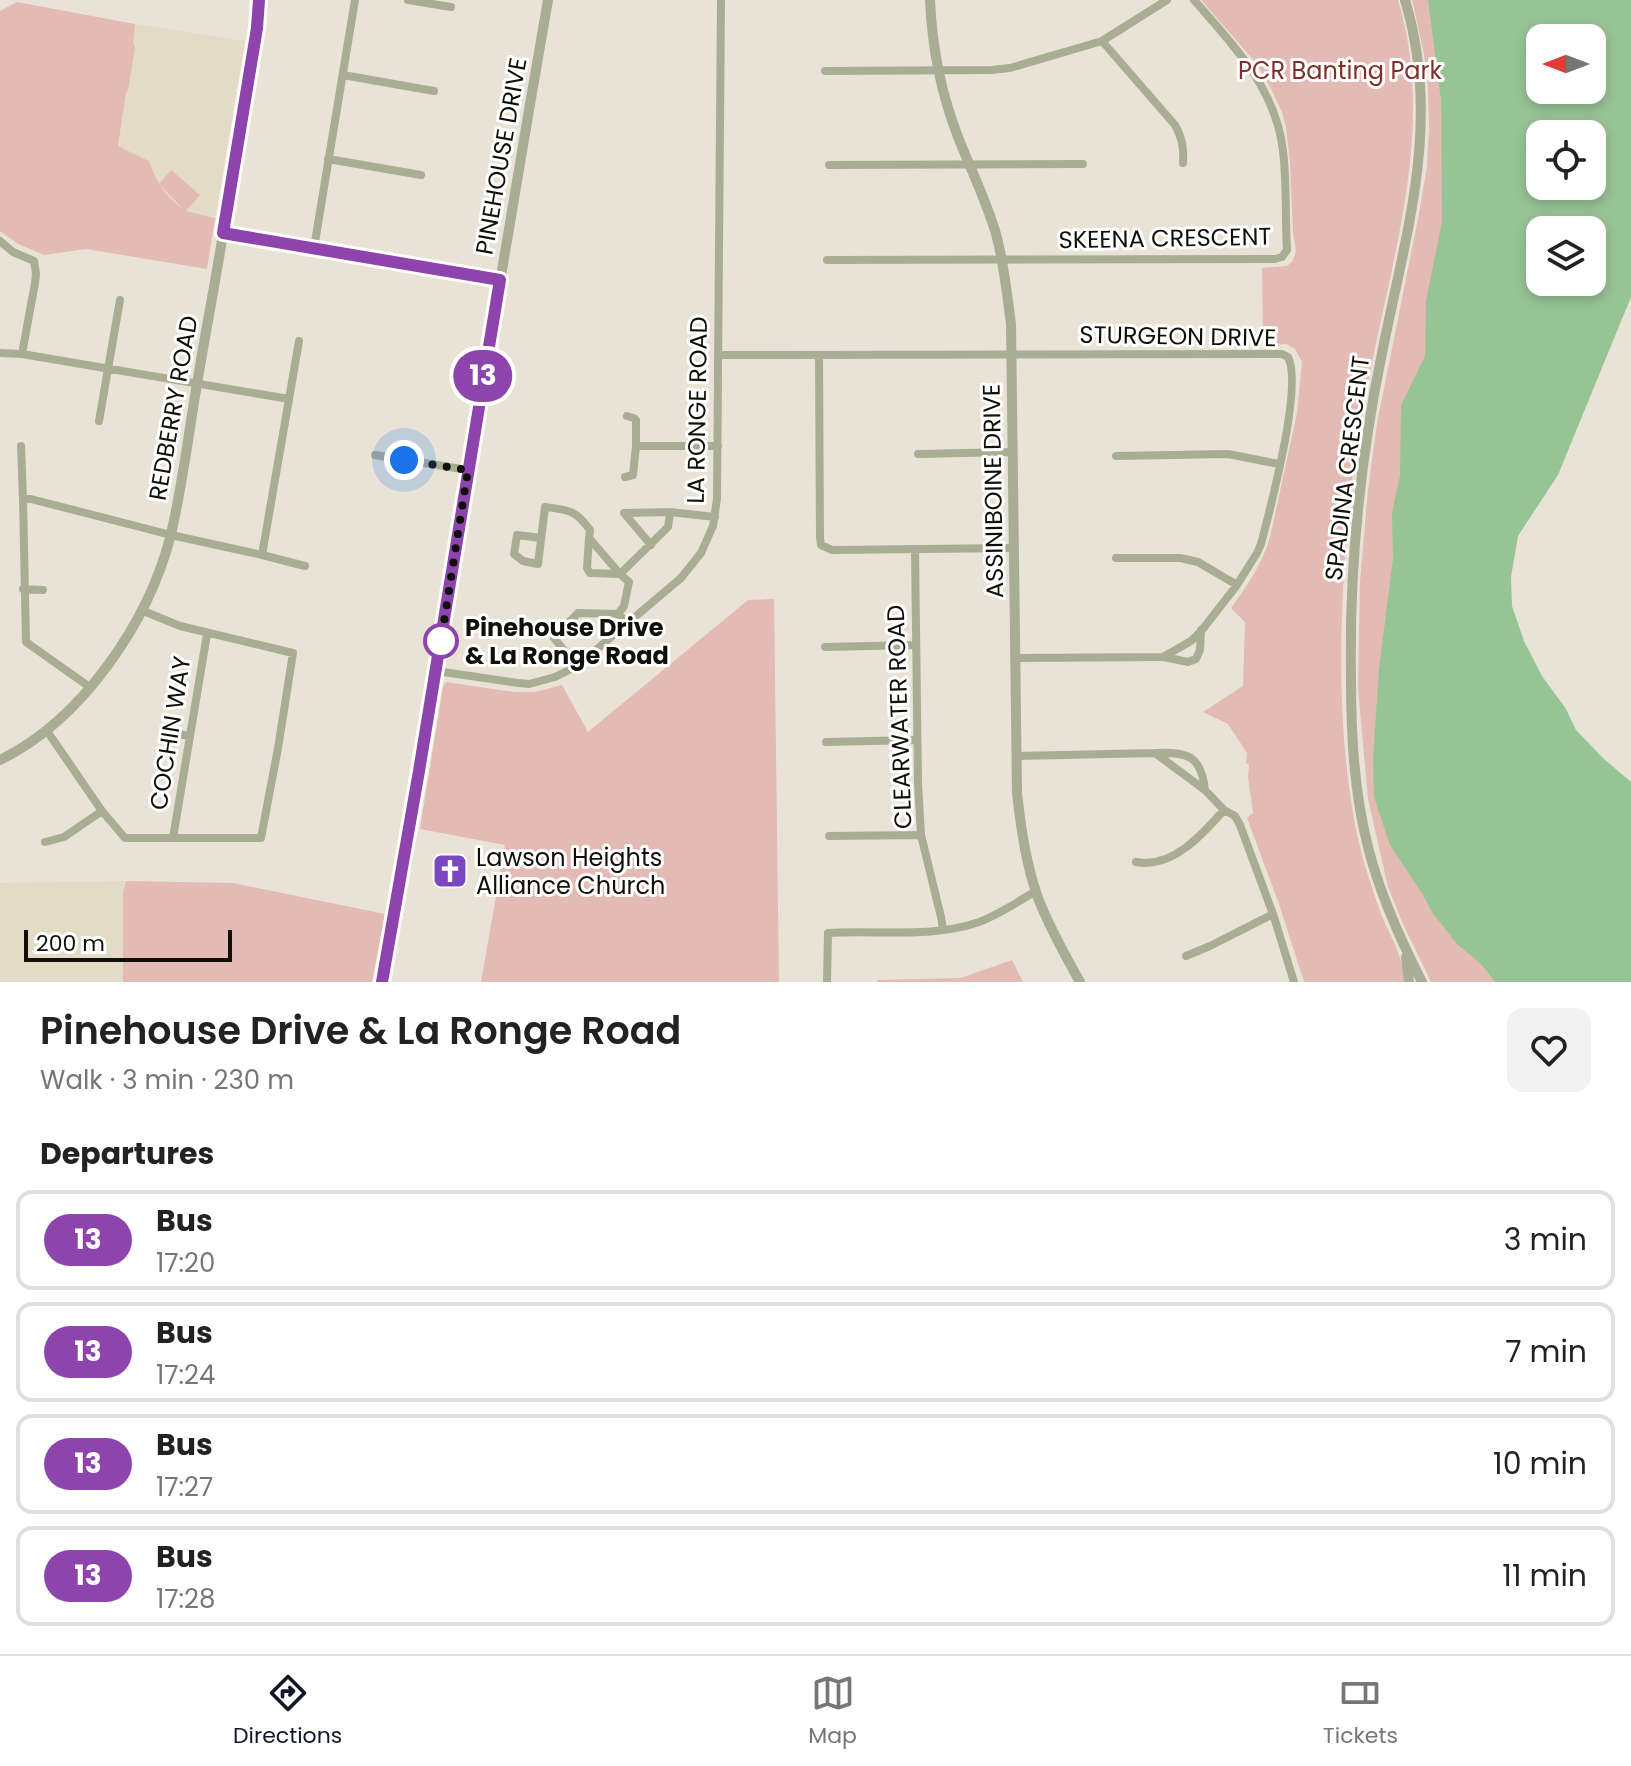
<!DOCTYPE html>
<html lang="en">
<head>
<meta charset="utf-8">
<style>
	body { margin:0; font-family:Poppins,sans-serif; background:#f2f2f2; color:#222; height:100vh; display:flex; flex-direction:column; font-size:30px; white-space:nowrap }
	* { box-sizing:border-box; margin:0 }
	p { font-size:26px; color:#767676 }
	.icon { flex:none; width:44px; height:44px; fill:none; stroke:currentColor; stroke-width:2; stroke-linecap:round; stroke-linejoin:round }
	.map { position:relative; height:982px; overflow:hidden }
	.side { display:flex; flex-direction:column; background:#fff; flex:1 }
	.side>* { flex:none }
	.badge { padding:0 16px; border-radius:26px; font-size:28px; line-height:52px }
	.needle { width:52px; rotate:270deg }
	.tools { position:absolute; left:1526px; top:24px; display:grid; gap:16px }
	.tools a { display:grid; place-items:center; width:80px; height:80px; border-radius:16px; background:#fff; box-shadow:0 4px 12px #0003; font-size:40px }
	.scale { position:absolute; left:24px; bottom:20px; width:208px; box-sizing:border-box; padding-left:8px; border:4px solid #110f0a; border-top:0; font-size:22px; line-height:28px; white-space:nowrap; color:#110f0a; -webkit-text-stroke:6px #fff; paint-order:stroke }
	.you { position:absolute; width:40px; height:40px; margin:-20px; border:6px solid #fff; border-radius:50%; background:#1a73e8; box-shadow:0 0 0 12px #1a73e833 }
	.map>.badge { position:absolute; translate:-50% -50%; box-shadow:0 0 0 4px #fff }
	h2 { padding:0 40px; font-size:30px; line-height:72px }
	.round { display:grid; place-items:center; flex:none; width:84px; height:84px; border-radius:16px; background:#f2f2f2 }
	.head { display:flex; align-items:center; justify-content:space-between; height:136px; padding:0 40px }
	h1 { font-size:38px; font-weight:600; line-height:60px }
	ul { padding:0; list-style:none }
	li { display:flex; align-items:center; gap:24px; height:100px; margin:0 16px 12px; padding:0 24px; border:4px solid #e0e0e0; border-radius:16px }
	li div { flex:1 }
	li b { display:block; font-size:30px }
	li em { font-style:normal }
	li .badge { min-width:88px; font-weight:700; text-align:center }
	.dock { display:flex; justify-content:space-around; align-items:center; height:112px; border-top:2px solid #e0e0e0; background:#fff; font-size:22px; color:#767676 }
	.dock a { display:grid; justify-items:center; gap:4px }
	.dock .current { color:#111827 }
	.map>svg:first-child { display:block }
</style>
</head>
<body>
<div class="map">
<svg width="1631" height="982" viewBox="0 0 1631 982">
	<rect width="100%" height="100%" fill="#e9e3d7"/>
	<path fill="#e4dbc7" d="M135 24 245 41 215 218 185 211 173 202 157 184 149 161 118 147Z
		M126 881 123 893V982H0V883Z"/>
	<path fill="#e4bab4" d="M1201 0H1398C1434 119 1397 240 1373 358 1362 411 1353 465 1348 519 1339 624 1336 735 1358 839 1364 864 1372 889 1381 914 1390 936 1404 957 1404 982H1304L1279 904 1247 818 1253 813 1248 777 1249 764 1246 763 1247 753 1228 724 1203 712 1243 686 1245 622 1231 608C1247 586 1263 563 1270 537L1297 413 1302 362 1295 349 1286 344 1263 346 1262 268 1287 266 1292 262 1296 251 1293 233 1290 162 1286 128 1282 112 1270 87 1256 63Z
		M1412 0H1432L1437 21 1503 982H1431L1403 924 1388 887 1368 799 1358 689 1360 581 1368 490 1377 423 1419 214 1427 166 1429 129 1428 88 1424 54Z
		M17 2 135 24 133 43 135 47 128 91 126 92 118 146 149 161C156 182 165 196 183 209L159 184 171 170 200 195 186 211 215 218 207 269 86 249 44 255 18 244 0 231V11Z
		M774 599 779 982H481L505 845 420 829 443 687 446 682 514 692H535L562 685 588 732 748 600Z
		M126 881 233 883 385 914 372 982H123V893Z
		M1012 960 1023 982H877V980L961 978Z"/>
	<path fill="#97c495" fill-rule="evenodd" d="M1428 0H1631V297L1558 475 1518 536 1511 577 1512 606 1524 641 1542 676 1566 709 1576 730 1603 758 1631 782V982H1495L1482 965 1457 944 1432 912 1423 895 1390 845 1374 797 1373 758 1379 669 1393 558 1392 512 1400 476 1401 405 1425 356 1426 301 1442 222 1441 100ZM1540 38H1592V90H1540ZM1540 134H1592V186H1540ZM1540 230H1592V282H1540Z"/>
	<g fill="none" stroke-linecap="round" stroke-linejoin="round">
		<path stroke="#a9ad94" stroke-width="8" d="M408 0 451 7
			M1102 41 1175 125C1182 138 1184 148 1183 163
			M825 71 991 70 1010 68 1102 41 1167 0
			M343 75 434 91
			M328 159 421 175
			M829 165 1083 164
			M223 233 500 280
			M0 241 13 252 34 261 36 274 35 283 22 354
			M314 248 355 0
			M827 260 1275 259 1282 257 1287 250C1285 217 1287 184 1283 151 1276 88 1233 45 1194 0
			M0 353 22 354 289 399 262 555 171 535 31 499H23L26 642 91 688
			M718 355 1282 354 1288 357C1303 385 1270 510 1261 544L1257 553 1237 585 1202 630 1191 641 1163 657 1015 658
			M819 355 820 538 821 545 832 550 1013 548
			M289 399 299 341
			M99 421 120 300
			M21 446 23 499
			M636 446H718
			M918 454 1012 452
			M375 455 468 470
			M1116 456 1228 454 1279 464
			M625 477 633 475 636 446V420L634 418 627 416
			M670 512 715 517
			M541 538 517 535 514 554 523 561 538 564 545 507C569 510 576 510 590 530L589 538
			M915 549 918 783 921 835 941 917 943 930
			M262 555 305 566
			M1116 558H1180L1198 562 1237 585
			M23 589 43 590
			M618 614 624 606 629 582 620 574 590 573 587 568 589 538 620 574 668 527 670 512 624 513 651 545
			M825 647 915 645
			M1164 657 1188 662 1196 659 1200 650 1201 630
			M577 666 554 638 578 613 618 614 628 623
			M436 671 518 683 529 684 555 677 577 666 681 578 701 553 713 526 717 499 721 0
			M47 731 102 811 125 838H261L278 748 293 653 180 626 141 610
			M170 733 190 736
			M826 742 917 740
			M1155 753C1188 752 1201 755 1205 790
			M1017 756 1155 753 1205 790 1224 810 1235 816 1240 825 1273 914 1294 982
			M829 836 921 835
			M173 838 207 634
			M45 842 64 837 102 811
			M1136 862C1172 869 1203 834 1224 810
			M1186 956 1210 946 1273 914
			M827 982 828 933C874 930 932 938 976 923 997 916 1017 902 1036 891"/>
		<path stroke="#a9ad94" stroke-width="10" d="M930 0C932 47 941 93 958 137 971 170 986 200 996 234 1004 263 1007 294 1011 324L1017 793C1021 829 1026 864 1038 898 1049 927 1065 955 1080 982
			M1405 0C1442 123 1406 232 1382 353 1360 460 1349 569 1351 678 1351 735 1354 792 1368 847 1380 895 1400 939 1422 982
			M0 760C82 720 149 622 171 534 182 487 188 438 196 390 204 340 214 290 222 240 230 188 240 136 248 84 252 56 258 28 259 0
			M1406 957 1409 982
			M382 982C440 655 491 327 548 0"/>
	</g>
	<g fill="none" stroke-linecap="round" stroke-linejoin="round">
		<defs>
			<path id="line" d="M259 0 257 28 223 233 500 280 419 771 382 982"/>
		</defs>
		<use href="#line" stroke="#fff" stroke-width="18"/>
		<use href="#line" stroke="#8e44ad" stroke-width="12"/>
		<path stroke="#110f0a" stroke-width="8" stroke-dasharray="0 14.4" d="M404 460 468 470 441 641"/>
	</g>
	<defs>
		<symbol id="church-square" viewBox="-11 -11 22 22"><rect x="-9" y="-9" width="18" height="18" rx="4" fill="#7c47be" stroke="#fff"/><path d="M-1.2-6h2.4v3.5h3.3v2.4h-3.3V6h-2.4V-.1h-3.3v-2.4h3.3Z" fill="#fff"/></symbol>
	</defs>
	<g fill-rule="evenodd">
		<use href="#church-square" x="430" y="851" width="40" height="40"/>
	</g>
	<circle fill="#fff" stroke="#8e44ad" stroke-width="4" cx="441" cy="641" r="16"/>
	<g text-anchor="middle" dominant-baseline="central" stroke-width="6" stroke-linejoin="round" paint-order="stroke">
		<g font-size="24" fill="#7d2f28" stroke="#fff">
			<text x="1340" y="70">PCR Banting Park</text>
		</g>
		<g font-size="24" fill="#110f0a" stroke="#fff">
			<text transform="translate(501 156) rotate(-80)">PINEHOUSE DRIVE</text>
			<text transform="translate(1165 238) rotate(-1)">SKEENA CRESCENT</text>
			<text transform="translate(1178 336) rotate(1)">STURGEON DRIVE</text>
			<text transform="translate(173 408) rotate(-80)">REDBERRY ROAD</text>
			<text transform="translate(697 410) rotate(-89)">LA RONGE ROAD</text>
			<text transform="translate(1347 468) rotate(-83)">SPADINA CRESCENT</text>
			<text transform="translate(993 491) rotate(-91)">ASSINIBOINE DRIVE</text>
			<text transform="translate(899 717) rotate(-92)">CLEARWATER ROAD</text>
			<text transform="translate(170 733) rotate(-81)">COCHIN WAY</text>
		</g>
		<g font-size="24" font-weight="bold" fill="#110f0a" stroke="#fff" text-anchor="start">
			<text x="465" y="627">Pinehouse Drive<tspan x="465" dy="28">&amp; La Ronge Road</tspan></text>
		</g>
		<g font-size="24" fill="#110f0a" stroke="#fff" text-anchor="start">
			<text x="476" y="857">Lawson Heights<tspan x="476" dy="28">Alliance Church</tspan></text>
		</g>
	</g>
</svg>
<div class="tools">
<a><svg class="needle" viewBox="-14 -14 28 28"><path d="M0-13l5 13h-10z" fill="#e53935"/><path d="M0 13l5-13h-10z" fill="#767676"/></svg></a>
<a><svg class="icon" aria-label="locate" viewBox="0 0 24 24"><circle cx="12" cy="12" r="6"/><path d="M12 2v4M12 18v4M2 12h4M18 12h4"/></svg></a>
<a><svg class="icon" aria-label="layers" viewBox="0 0 24 24"><path d="M12 4l9 5-9 5-9-5zM3 14l9 5 9-5"/></svg></a>
</div>
<div class="scale">200 m</div>
<div class="you" style="left:404px;top:460px"></div>
<b class="badge" style="left:483px;top:376px;background:#8e44ad;color:#fff">13</b>
</div>
<section class="side">
<div class="head"><div><h1>Pinehouse Drive &amp; La Ronge Road</h1><p>Walk · 3 min · 230 m</p></div><a class="round"><svg class="icon" aria-label="heart" viewBox="0 0 24 24"><path d="M12 20l-8-8c-3-5 5-10 8-4 3-6 11-1 8 4z"/></svg></a></div>
<h2>Departures</h2>
<ul>
<li><span class="badge" style="background:#8e44ad;color:#fff">13</span><div><b>Bus</b><p>17:20</p></div><em>3 min</em></li>
<li><span class="badge" style="background:#8e44ad;color:#fff">13</span><div><b>Bus</b><p>17:24</p></div><em>7 min</em></li>
<li><span class="badge" style="background:#8e44ad;color:#fff">13</span><div><b>Bus</b><p>17:27</p></div><em>10 min</em></li>
<li><span class="badge" style="background:#8e44ad;color:#fff">13</span><div><b>Bus</b><p>17:28</p></div><em>11 min</em></li>
</ul>
</section>
<nav class="dock">
<a class="current"><svg class="icon" aria-label="directions" viewBox="0 0 24 24"><path d="M12 3l9 9-9 9-9-9zM9 14v-3h6M13 9l2 2-2 2"/></svg>Directions</a>
<a><svg class="icon" aria-label="map" viewBox="0 0 24 24"><path d="M3 6l6-2 6 2 6-2v14l-6 2-6-2-6 2zM9 4v14M15 6v14"/></svg>Map</a>
<a><svg class="icon" aria-label="tickets" viewBox="0 0 24 24"><path d="M3 7h18v10H3zM15 7v10"/></svg>Tickets</a>
</nav>
</body>
</html>
